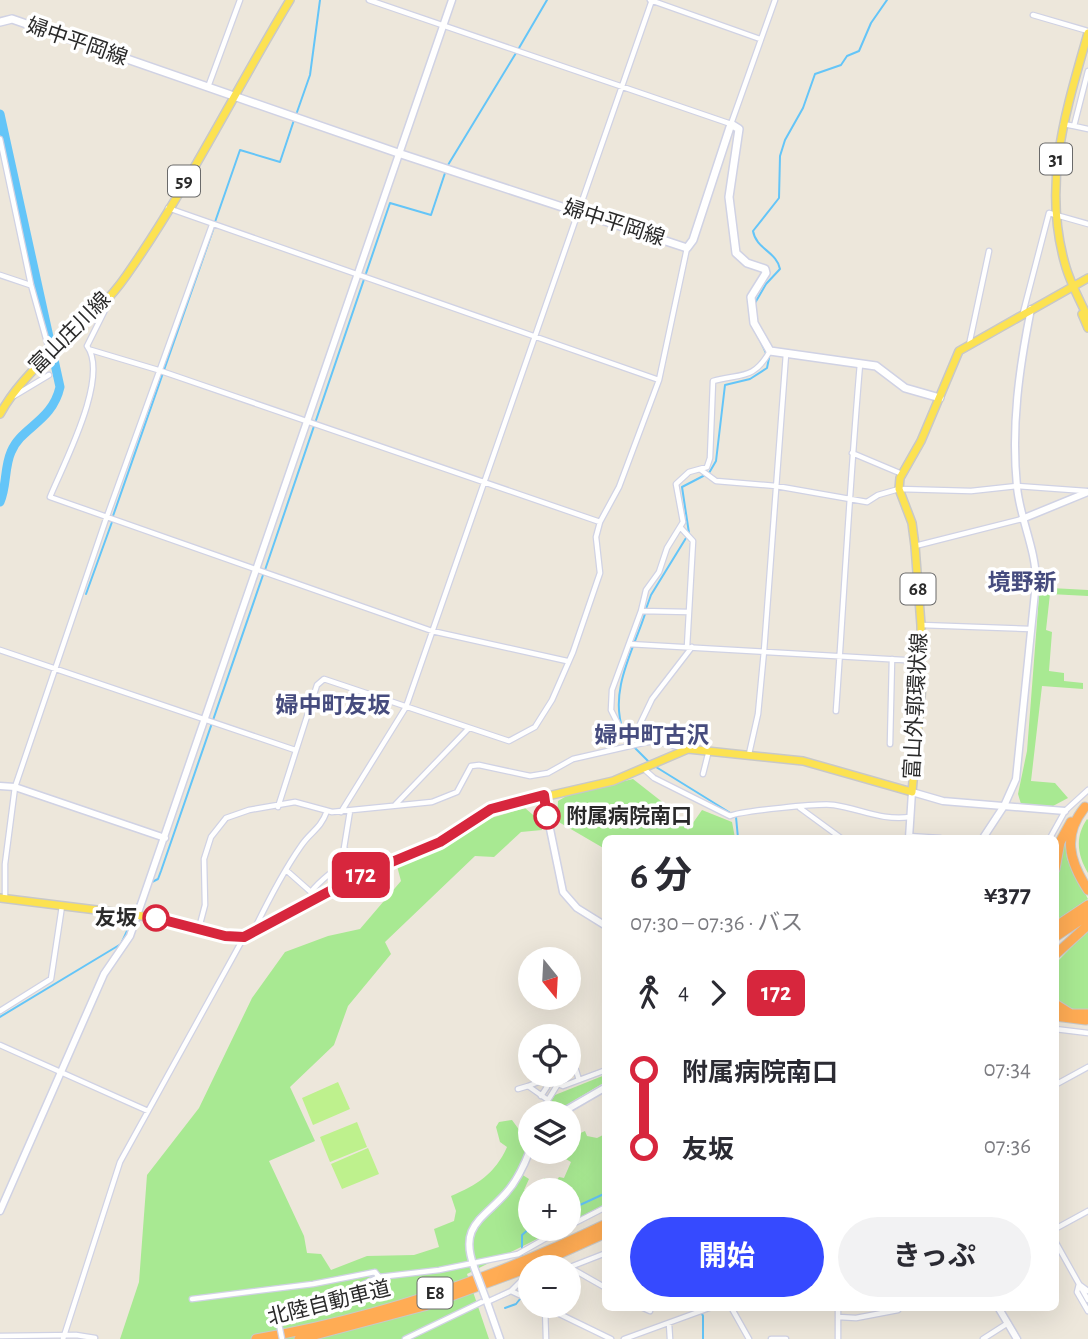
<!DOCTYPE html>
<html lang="ja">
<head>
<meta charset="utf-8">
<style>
	body { margin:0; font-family:"Alegreya Sans","Noto Sans JP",sans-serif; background:#f2f2f3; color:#2b2b33; height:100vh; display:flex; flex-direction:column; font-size:26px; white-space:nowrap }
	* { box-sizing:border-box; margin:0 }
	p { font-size:23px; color:#7c7c81 }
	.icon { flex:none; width:38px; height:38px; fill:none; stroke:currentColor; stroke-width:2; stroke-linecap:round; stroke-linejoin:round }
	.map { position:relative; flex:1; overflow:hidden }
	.sheet { position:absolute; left:602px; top:835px; width:457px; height:476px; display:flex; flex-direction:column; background:#fff; border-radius:10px; box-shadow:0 7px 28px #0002 }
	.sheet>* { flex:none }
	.badge { padding:0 14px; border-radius:10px; font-size:24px; line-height:46px }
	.needle { width:46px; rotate:162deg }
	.fabs { position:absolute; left:518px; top:947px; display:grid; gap:14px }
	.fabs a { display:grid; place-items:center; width:63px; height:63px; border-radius:50%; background:#fff; box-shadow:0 7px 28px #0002; font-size:35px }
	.map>.badge { position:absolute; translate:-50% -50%; box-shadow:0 0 0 4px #fff }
	.legs { display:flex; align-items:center; gap:10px; height:77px; padding:0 28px; font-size:23px }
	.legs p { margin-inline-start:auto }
	.summary { display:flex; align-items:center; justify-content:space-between; height:119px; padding:0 28px }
	h1 { font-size:38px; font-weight:700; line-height:52px }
	.action { display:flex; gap:14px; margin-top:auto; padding:14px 28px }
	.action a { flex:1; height:80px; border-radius:42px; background:#364aff; color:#fff; font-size:28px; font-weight:700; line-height:80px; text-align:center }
	.action a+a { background:#f2f2f3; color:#2b2b33 }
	ul { padding:0 28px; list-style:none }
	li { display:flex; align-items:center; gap:24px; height:77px; font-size:26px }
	li i { display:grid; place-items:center; width:10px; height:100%; margin:0 9px; background:currentColor }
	li i::after { content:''; width:18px; height:18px; margin:-9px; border:5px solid; border-radius:50%; background:#fff }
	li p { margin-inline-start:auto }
	li:first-child i { background:linear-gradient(#0000 50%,currentColor 0) }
	li:last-child i { background:linear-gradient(currentColor 50%,#0000 0) }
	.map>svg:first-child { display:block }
</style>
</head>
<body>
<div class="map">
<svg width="1088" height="1339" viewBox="0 0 1088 1339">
	<rect width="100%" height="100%" fill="#ede7db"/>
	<path fill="#a8e992" d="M1051 588 1088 590V596L1050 594 1046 630 1052 632 1049 671 1064 673V681L1083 683V689L1042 686 1031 781 1055 783 1068 798 1053 806 1021 804 1018 794 1027 751 1039 596Z
		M633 779 675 812 688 830 702 810 732 822 735 838H606L605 849 557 821 558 801 570 794Z
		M525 808 539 820 542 830 521 832 494 857 475 856 385 942 391 954 348 1006 334 1045 290 1087 315 1141 269 1161 304 1236 307 1253 321 1254 331 1270 367 1256 414 1255 439 1247 434 1229 454 1221 456 1211 451 1196C477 1185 495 1174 507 1147L500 1142 496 1127 499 1122 512 1120 528 1142 518 1172 529 1179 524 1190 530 1193V1228L557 1229 467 1274 489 1339H120L139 1282 147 1175 199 1108 252 998 285 952 328 936 360 929 401 881 397 866 449 844 491 818Z
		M1087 819 1088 820V873C1077 854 1075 837 1087 819Z
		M1065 840 1067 859 1088 899 1055 921V889Z
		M1088 930V1010C1075 1010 1063 1009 1055 998V964Z
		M605 1075V1082L565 1106 543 1113 555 1095Z
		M585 1131 587 1136 597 1138 605 1134V1204L569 1223V1190H538L544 1178 555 1183 559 1177 564 1178 571 1162 554 1152H569V1138Z"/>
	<path fill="#bef18d" d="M338 1082 350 1109 313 1125 302 1098Z
		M357 1122 367 1147 330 1162 320 1137Z
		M368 1148 379 1174 342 1189 331 1164Z"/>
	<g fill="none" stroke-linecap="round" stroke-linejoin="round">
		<path stroke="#64c5f8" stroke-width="2" d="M519 48 547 0
			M296 115 310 75 320 0
			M448 165 516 53
			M215 222 240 150 280 162 294 120
			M755 303 766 284 780 269C777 252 756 249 753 231L779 198 780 156 785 140 803 108 815 74 841 65 847 56 859 51 871 23 887 0
			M758 336 766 353
			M113 516 214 227
			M689 533 682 487 709 473 716 461 725 385 750 379 767 368 769 358
			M265 570 390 203 431 215 446 170
			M86 594 112 522
			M646 609 651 595 686 538
			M623 730C609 691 633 651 645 614
			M633 746 649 762
			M656 767 732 814
			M736 817 738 838
			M150 883 158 879 161 871 263 575
			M134 912 146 886
			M0 1017 121 944 133 918
			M569 1210 606 1193
			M522 1258V1235L530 1228
			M524 1294 528 1281 526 1273
			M699 1307 703 1316V1339
			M505 1308 516 1304 520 1299"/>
		<path stroke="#64c5f8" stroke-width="9" d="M0 114 60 387C52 422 21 427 11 452 4 468 7 486 0 502"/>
		<defs>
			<path id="minor" d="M369 0 731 124 775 0
				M650 0 760 39
				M1033 15 1088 31
				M208 87 240 0
				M1063 124 1074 126 1088 71
				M1074 126 1088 129
				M0 139 31 285 50 353
				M168 208 659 380
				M0 275 30 285
				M111 298 87 346C110 377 63 465 50 497L432 631 567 661
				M1023 313 1049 213 1088 224
				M969 345 989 251
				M91 350 158 370 600 522
				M14 396 49 375
				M852 453 902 474
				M701 470 716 481 776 486 867 502 878 495 899 489 971 491 1017 486 1086 491
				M681 528 693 541 687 647
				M915 546 1022 519
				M641 611 689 612
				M921 625 1030 629
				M629 644 921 661
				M0 650 295 750
				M836 711C844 595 850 480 860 364
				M890 744 892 659
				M630 745 652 699 692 647
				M629 746 611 710 612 690 641 611 646 590 659 572 667 548 683 522 676 484 689 472 707 467 710 458 713 381C741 373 753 381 770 351
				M749 754 758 714 764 651 786 354
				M644 769 654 778 730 816C741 811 821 803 834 805 861 809 882 821 910 817
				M703 774 709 750
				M395 805 469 728
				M278 807 317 685 324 679 509 741 535 727 552 700 573 652 600 573 596 537 600 522 619 487 659 380 687 248
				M800 808 841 838
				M350 811 344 848 353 859V879
				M341 812 406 707 652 0
				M909 836 940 838
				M1050 838 1065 811 1088 790
				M286 870 312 893
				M311 892C322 877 338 870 349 855
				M5 898V864L15 787 106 519 212 225
				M199 928 205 905 204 859 211 837 226 818 249 810 295 802 332 812 432 802 457 792 471 766 479 765 530 776 548 773 573 759 643 743 655 741 686 749
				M254 930C268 901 282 873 301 846 311 831 320 830 327 811
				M0 1011 51 979 62 906
				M1055 1029 1088 1033
				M0 1045 148 1111
				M579 1080 606 1070
				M558 1084 563 1086 579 1080 575 1067H569
				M1055 1085 1088 1067
				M528 1086 544 1080 547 1087 541 1096
				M518 1089 528 1086 548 1100
				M540 1113 558 1084 556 1074
				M569 1226 606 1207
				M1055 1229 1088 1211
				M1055 1241 1088 1300
				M569 1267 606 1288
				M570 1267 606 1253
				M1079 1284 1077 1292 1088 1311
				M1080 1285 1088 1291
				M511 1291 522 1280 530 1278
				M192 1299 313 1284 375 1272 379 1277
				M487 1302 511 1291 530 1300
				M543 1306 611 1339
				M545 1306 546 1339
				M641 1307 650 1311
				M731 1307 749 1339
				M838 1307V1339
				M271 1315 347 1292 379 1277 439 1270 518 1254 564 1228
				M838 1317 856 1318 898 1310
				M669 1323 670 1339
				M0 1336 76 1335 95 1338
				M63 1339 120 1162 244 937
				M405 1339 486 1300
				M624 1339 712 1307
				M771 1339H786
				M983 1339 1008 1323"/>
			<path id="tertiary" d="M1022 519 1088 492
				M0 786 15 787 165 838
				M543 795 563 892 577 908 606 926
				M909 838 912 792 943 801 1065 811
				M983 838 1004 806 1016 779 1036 582C1036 549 1020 519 1017 487 1011 426 1019 369 1031 309
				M561 1113 606 1087
				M0 1211 104 974 130 936 452 0
				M474 1267C459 1226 482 1220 506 1193 517 1181 524 1166 530 1150
				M486 1299 500 1339
				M998 1307 1017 1339"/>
			<path id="secondary" d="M0 22 12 19 401 154 687 248 693 240 731 124 739 129 729 197 736 253 747 263 765 269 766 273 751 297 754 323 770 351 876 366 905 388 940 398"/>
			<path id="primary" d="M1088 33C1066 111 1042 183 1065 264 1070 283 1080 300 1088 318
				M1082 314 1088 328
				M0 414C31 358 90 328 126 276 187 189 235 91 290 0
				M0 898 137 915 244 937 358 876 440 842 491 809 613 781 688 749 803 761 912 792 922 686 921 625 915 546 912 523 899 489 900 478 921 441 959 351 1088 278"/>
			<path id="motorway" d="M1085 807C1062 835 1069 861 1088 890
				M1055 869 1060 842 1071 822
				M1055 927 1088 905
				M1055 937 1088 915
				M1055 955 1088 925
				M1055 1004 1071 1014H1088
				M1055 1016 1086 1020
				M530 1267 606 1233
				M256 1339C377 1318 495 1278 606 1224
				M299 1339 424 1306 530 1267"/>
		</defs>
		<use href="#minor" stroke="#d0d2e4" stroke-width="7"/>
		<use href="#tertiary" stroke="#d0d2e4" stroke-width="9"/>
		<use href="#secondary" stroke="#d0d2e4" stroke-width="10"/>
		<use href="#primary" stroke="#c8c8c8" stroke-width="10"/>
		<use href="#motorway" stroke="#c8c8c8" stroke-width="11"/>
		<use href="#minor" stroke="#fff" stroke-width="4.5"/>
		<use href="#tertiary" stroke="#fff" stroke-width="6"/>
		<use href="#secondary" stroke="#fff" stroke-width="7"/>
		<use href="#primary" stroke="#fce251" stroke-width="7"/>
		<use href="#motorway" stroke="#ffac54" stroke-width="9"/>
		<defs>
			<path id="minor-bridge" d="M277 1314 282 1339"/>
			<path id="tertiary-bridge" d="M474 1267 486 1299"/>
		</defs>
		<use href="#minor-bridge" stroke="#d0d2e4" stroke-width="7" stroke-linecap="butt"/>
		<use href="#tertiary-bridge" stroke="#d0d2e4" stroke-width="9" stroke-linecap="butt"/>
		<use href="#minor-bridge" stroke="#fff" stroke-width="4.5"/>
		<use href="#tertiary-bridge" stroke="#fff" stroke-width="6"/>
	</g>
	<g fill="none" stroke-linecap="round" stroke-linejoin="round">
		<defs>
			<path id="line-1" d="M156 918 225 936 244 937 358 876 440 842 491 809 544 795 547 816"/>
		</defs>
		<use href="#line-1" stroke="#fff" stroke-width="16"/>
		<use href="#line-1" stroke="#d7263d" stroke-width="10"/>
	</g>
	<g fill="#fff" stroke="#d7263d" stroke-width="3.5">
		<circle cx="547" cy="816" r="12"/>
		<circle cx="156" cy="918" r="12"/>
	</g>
	<g text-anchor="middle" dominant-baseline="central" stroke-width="7" stroke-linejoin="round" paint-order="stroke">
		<g fill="#fff" stroke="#6a6a6a" stroke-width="2">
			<rect x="1040" y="143.5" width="32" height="31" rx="5"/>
			<rect x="168" y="165.5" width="32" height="31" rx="5"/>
			<rect x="900.5" y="573.5" width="35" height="31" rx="5"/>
			<rect x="417.5" y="1277.5" width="35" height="31" rx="5"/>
		</g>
		<g font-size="19" font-weight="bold" fill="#2a2a2a">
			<text x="1056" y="159">31</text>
			<text x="184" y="181">59</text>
			<text x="918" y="589">68</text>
			<text x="435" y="1293">E8</text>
		</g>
		<g font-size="21" fill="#2a2a2a" stroke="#fff">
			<text transform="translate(77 42) rotate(19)">婦中平岡線</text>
			<text transform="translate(614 223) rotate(18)">婦中平岡線</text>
			<text transform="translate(70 333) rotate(-45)">富山庄川線</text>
			<text transform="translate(916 706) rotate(-87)">富山外郭環状線</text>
			<text transform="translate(329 1303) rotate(-14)">北陸自動車道</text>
		</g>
		<g font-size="21" font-weight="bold" fill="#2a2a2a" stroke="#fff" text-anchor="start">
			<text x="566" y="816">附属病院南口</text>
			<text x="137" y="918" text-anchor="end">友坂</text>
		</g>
		<g font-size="23" font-weight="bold" fill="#464c7e" stroke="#fff">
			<text x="1022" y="583">境野新</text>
			<text x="333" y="706">婦中町友坂</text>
			<text x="652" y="736">婦中町古沢</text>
		</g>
	</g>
</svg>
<div class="fabs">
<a><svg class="needle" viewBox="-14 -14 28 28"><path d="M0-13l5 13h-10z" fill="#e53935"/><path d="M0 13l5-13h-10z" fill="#7c7c81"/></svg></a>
<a><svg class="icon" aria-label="locate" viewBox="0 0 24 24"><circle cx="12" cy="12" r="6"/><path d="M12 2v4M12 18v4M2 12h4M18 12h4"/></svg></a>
<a><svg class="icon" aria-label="layers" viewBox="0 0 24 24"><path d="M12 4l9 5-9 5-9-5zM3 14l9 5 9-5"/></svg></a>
<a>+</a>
<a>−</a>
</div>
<b class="badge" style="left:361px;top:875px;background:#d7263d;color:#fff">172</b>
<section class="sheet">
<div class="summary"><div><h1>6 分</h1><p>07:30 – 07:36 · バス</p></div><b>¥377</b></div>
<div class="legs"><svg class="icon" aria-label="walk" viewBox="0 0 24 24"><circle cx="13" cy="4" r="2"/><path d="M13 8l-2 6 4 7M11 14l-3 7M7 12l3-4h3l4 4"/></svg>4<svg class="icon" aria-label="forward" viewBox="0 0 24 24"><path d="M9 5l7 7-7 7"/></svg><b class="badge" style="background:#d7263d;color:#fff">172</b></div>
<ul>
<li><i style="color:#d7263d"></i><b>附属病院南口</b><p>07:34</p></li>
<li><i style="color:#d7263d"></i><b>友坂</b><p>07:36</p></li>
</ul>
<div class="action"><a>開始</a><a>きっぷ</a></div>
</section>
</div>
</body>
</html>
